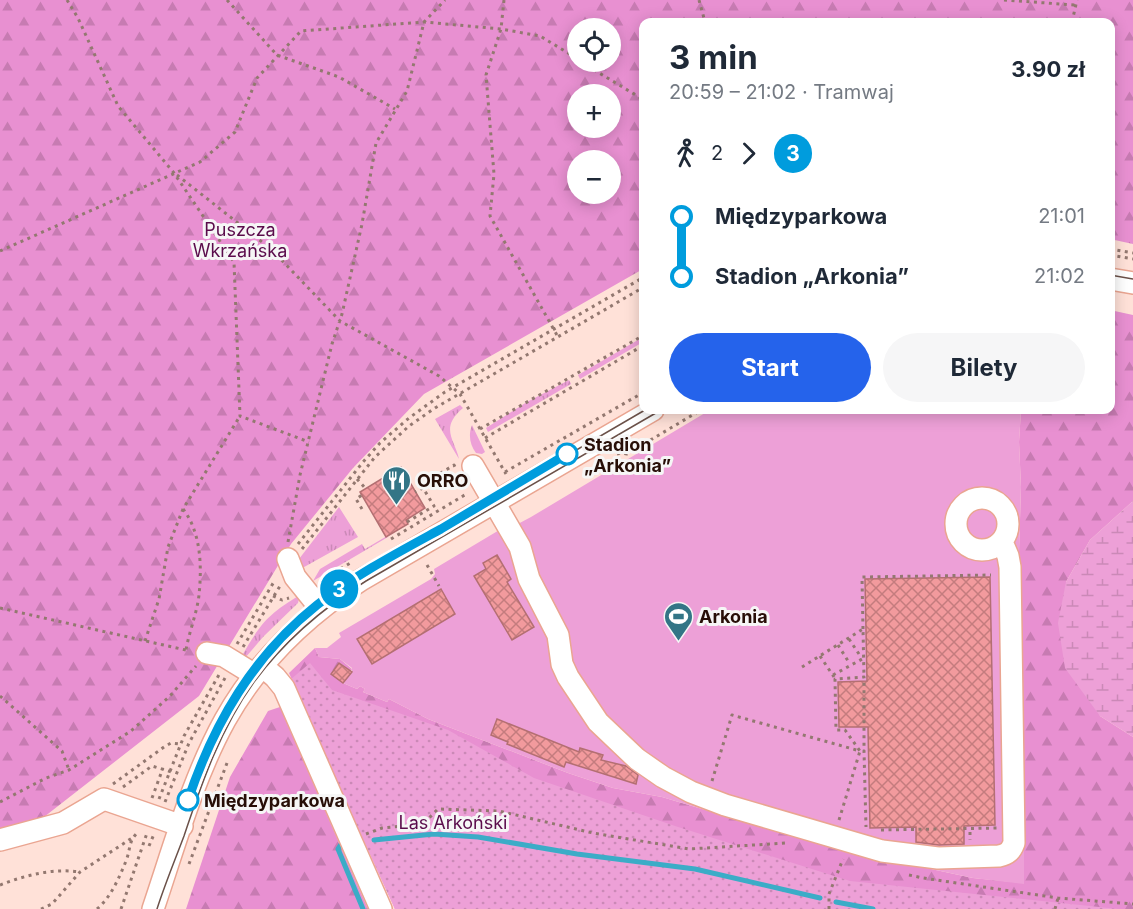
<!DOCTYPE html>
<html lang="pl">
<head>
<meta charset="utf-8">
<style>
	body { margin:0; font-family:Inter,sans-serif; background:#f6f6f7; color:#1f2937; height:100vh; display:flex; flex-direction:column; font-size:22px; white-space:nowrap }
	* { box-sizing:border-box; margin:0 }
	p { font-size:20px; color:#747a83 }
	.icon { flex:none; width:33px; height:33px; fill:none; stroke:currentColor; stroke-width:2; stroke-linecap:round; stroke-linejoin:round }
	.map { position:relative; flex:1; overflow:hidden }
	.details { position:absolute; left:639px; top:18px; width:476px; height:396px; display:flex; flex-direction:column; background:#fff; border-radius:12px; box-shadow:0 3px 15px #0003 }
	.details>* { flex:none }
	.badge { padding:0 12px; border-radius:20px; font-size:21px; line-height:39px }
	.fabs { position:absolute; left:567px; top:18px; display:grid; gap:12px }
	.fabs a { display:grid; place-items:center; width:54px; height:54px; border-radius:50%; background:#fff; box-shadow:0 3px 15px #0003; font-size:30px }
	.map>.badge { position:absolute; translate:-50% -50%; box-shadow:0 0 0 3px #fff }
	.legs { display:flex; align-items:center; gap:9px; height:66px; padding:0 30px; font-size:20px }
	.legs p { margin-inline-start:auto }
	.headline { display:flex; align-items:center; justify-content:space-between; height:102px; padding:0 30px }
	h1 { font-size:33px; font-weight:700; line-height:45px }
	.cta { display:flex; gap:12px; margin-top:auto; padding:12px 30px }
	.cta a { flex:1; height:69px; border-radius:36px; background:#2563eb; color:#fff; font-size:24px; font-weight:700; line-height:69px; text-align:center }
	.cta a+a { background:#f6f6f7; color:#1f2937 }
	ul { padding:0 30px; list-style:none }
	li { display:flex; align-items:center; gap:21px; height:60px; font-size:22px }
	li i { display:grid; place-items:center; width:9px; height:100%; margin:0 8px; background:currentColor }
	li i::after { content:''; width:15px; height:15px; margin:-8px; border:4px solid; border-radius:50%; background:#fff }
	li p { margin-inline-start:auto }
	li:first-child i { background:linear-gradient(#0000 50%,currentColor 0) }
	li:last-child i { background:linear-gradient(currentColor 50%,#0000 0) }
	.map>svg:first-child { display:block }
</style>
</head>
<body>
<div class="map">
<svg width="1133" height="909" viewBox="0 0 1133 909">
	<defs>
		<pattern id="grass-tufts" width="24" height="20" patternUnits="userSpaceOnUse" patternTransform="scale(1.5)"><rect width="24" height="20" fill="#eda0d7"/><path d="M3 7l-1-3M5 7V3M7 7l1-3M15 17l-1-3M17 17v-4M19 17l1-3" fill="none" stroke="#cb89b7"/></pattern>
		<pattern id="forest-firs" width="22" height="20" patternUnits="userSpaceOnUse" patternTransform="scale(1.5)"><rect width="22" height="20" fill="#e890d1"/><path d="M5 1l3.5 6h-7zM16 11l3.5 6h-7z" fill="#c77bb2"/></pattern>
		<pattern id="wetland-marsh" width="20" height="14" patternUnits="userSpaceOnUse" patternTransform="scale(1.5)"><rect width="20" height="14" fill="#eda0d7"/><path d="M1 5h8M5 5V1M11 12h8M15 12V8" fill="none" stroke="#cb89b7"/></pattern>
		<pattern id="park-dots" width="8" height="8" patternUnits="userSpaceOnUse" patternTransform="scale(1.5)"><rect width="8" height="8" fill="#eda0d7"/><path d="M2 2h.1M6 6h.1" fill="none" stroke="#cb89b7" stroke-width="1.8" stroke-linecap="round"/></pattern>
		<pattern id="building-cross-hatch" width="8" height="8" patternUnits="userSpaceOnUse" patternTransform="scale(1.5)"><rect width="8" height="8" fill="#f29a9d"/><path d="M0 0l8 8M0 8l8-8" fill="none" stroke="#c47c7e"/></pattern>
	</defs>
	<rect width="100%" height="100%" fill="#ffe1d8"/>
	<path fill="url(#grass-tufts)" d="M643 337V342L580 379 578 375Z
		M569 380 571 384 488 432 486 428 527 402Z
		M460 405 463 408C439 428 455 440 459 459L435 419Z
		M472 425 485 452 482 454 476 453C470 445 468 435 472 425Z
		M339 507 358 537 297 571 295 567 299 559Z
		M387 536 388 537 313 581 320 569 362 544 365 549Z
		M300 595 298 603 263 637 245 658 240 659C260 625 265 616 300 595Z"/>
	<path fill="url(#forest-firs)" fill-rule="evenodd" d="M0 0H1133V244L1110 239V22H644L643 269 424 394 353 468 291 544 199 696 44 817 0 829ZM578 28H610V62H578ZM578 94H610V128H578ZM578 160H610V194H578Z
		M1110 310 1133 315V501L1090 540 1066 582 1100 716 1133 737V909H395L289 673 315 648 319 657 340 659 352 669 343 683 357 689 360 686 365 689 363 692 387 702 389 699 428 719 568 773 613 788 662 797 816 843 866 855 973 878 1023 883 1024 748 1019 552 1021 487 1019 442 1021 410H1110Z
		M280 707 368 909H186L230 777 268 711Z"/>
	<path fill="url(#wetland-marsh)" d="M1133 501V737L1100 716 1065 668 1058 623 1066 582 1090 540Z"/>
	<path fill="url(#park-dots)" d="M310 663 332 690 448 730 534 778 675 826 850 881 1118 909H395L290 680Z"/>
	<path fill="#eda0d7" d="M710 410H1021L1019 442 1021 487 1019 552 1024 748V884L973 878 866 855 816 843 662 797 613 788 568 773 428 719 389 699 387 702 363 692 365 689 360 686 357 689 343 683 352 672V668L340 659 319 657 315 648H327L341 637 339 633 431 579 435 574 434 569 501 529 503 532 531 517Z"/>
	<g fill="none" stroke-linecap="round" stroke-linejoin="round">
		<path stroke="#3bacc7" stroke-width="5" d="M374 840 434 834 478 837 577 854 695 869 820 898
			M342 843 338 849 363 909
			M836 902 873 909"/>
	</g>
	<path fill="url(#building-cross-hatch)" stroke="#b46f72" stroke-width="1.5" d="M401 467 425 508 406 520 408 524 386 537 360 492Z
		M497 555 511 579 507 582 534 627 512 640 474 576 486 569 483 563Z
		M990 577 995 825 964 826V844L939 845 916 842V827L870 828 868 727H839L838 682 867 681 865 579Z
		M441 589 455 614 372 664 357 639Z
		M339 663 352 672 343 683 331 674Z
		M497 719 579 752 580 748 603 755 601 760 626 766 638 775 636 784 566 762 564 767 507 744 508 742 491 735Z"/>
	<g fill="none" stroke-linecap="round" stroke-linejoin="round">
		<defs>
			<path id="minor" d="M1110 279 1133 283
				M473 466 520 547 529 579 558 635 562 664 568 677 598 722 637 759 663 777 691 792 725 805 882 851 938 858 999 856C1008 854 1011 851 1014 843L1010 567 1008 556 1002 542
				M956 524a26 26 0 1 1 52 0a26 26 0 1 1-52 0Z
				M288 559 295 577 320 608
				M207 653 224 656 255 675
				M262 666 275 677 284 688 381 909
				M0 840 63 823 104 799 182 826
				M153 909C174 847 193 778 225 720 258 661 305 616 361 580L653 410"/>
		</defs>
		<use href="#minor" stroke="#eaa591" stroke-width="24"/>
		<path stroke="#937870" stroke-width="3" stroke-dasharray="3 4.5" stroke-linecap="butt" d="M67 0 78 18 118 106 174 173 234 262 240 416 309 442
			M227 0 277 55 339 77 395 109
			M504 0 501 29 486 75 494 174 490 216 558 337
			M699 0 705 22
			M1004 0 1075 5
			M1072 22 1077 0
			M581 62 644 100
			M177 175 271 249 340 321 439 376 460 394 506 474
			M1110 249 1133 253
			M0 251 200 162 235 132 257 78 301 31 424 22 501 29 540 36 578 59
			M1110 255 1133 259
			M480 429 644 335
			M485 438 644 345
			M617 454 620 453 627 454 701 410
			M505 472 644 392
			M357 479 365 488
			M434 488 429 480 454 465 455 467
			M183 509C201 532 202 566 199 595 197 613 189 632 186 650
			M362 509 356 499 362 495
			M407 522 434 506 423 488 415 492
			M391 539 468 493
			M288 542 300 475 332 344 342 314 362 224 376 143 407 91 424 22 445 0
			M298 544 363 462 380 443 409 418 445 392 644 277
			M302 549 375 457 409 426 435 408 644 287
			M427 565 439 586
			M321 580 352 562
			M273 596 282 600 289 598
			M0 608 190 651
			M863 629 862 577 991 575
			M849 639 861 657
			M145 641 159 599 168 547 183 509 240 416
			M237 644 275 580
			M838 645 850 664
			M243 647 280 586
			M820 656 834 677
			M802 667 863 629 864 677
			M833 675 864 658
			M0 696 62 751 69 770
			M712 781 732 715 860 751 845 730H836L835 679 864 677V751
			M113 784 164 747 171 743 180 744
			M123 787 152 766 175 773
			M152 798 163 768
			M159 799 184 736 220 673
			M0 802 46 778 69 770 131 731 170 696 196 666
			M165 802 189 743 225 678
			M839 820 860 751H864L866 827
			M881 830 998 828
			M970 832V840
			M366 834 382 828 423 824 438 809 499 811 593 833 689 849 786 843
			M149 846 154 834
			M189 864 227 763
			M909 875 923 878 1058 898 1133 904
			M0 885C26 875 53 868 80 872
			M41 909 52 904 80 872 132 838
			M97 909C111 897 119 878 126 861 131 848 128 841 139 831
			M121 909 147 833
			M829 909V894L843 859
			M1055 909 1058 898"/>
		<use href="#minor" stroke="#fff" stroke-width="21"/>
		<path stroke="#6b5149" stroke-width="1.5" d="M1110 275 1133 279
			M487 502 645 410
			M157 909C165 884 175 860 184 836 202 782 221 728 254 682 285 640 323 608 366 581L661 410"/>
	</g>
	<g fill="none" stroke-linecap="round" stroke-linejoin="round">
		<defs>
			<path id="line-1" d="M188 800C214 723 253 656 317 605 355 575 399 552 441 529 483 504 525 479 567 454"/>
		</defs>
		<use href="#line-1" stroke="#fff" stroke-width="14"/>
		<use href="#line-1" stroke="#009cdd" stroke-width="9"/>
	</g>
	<defs>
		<symbol id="restaurant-pin" viewBox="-11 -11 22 30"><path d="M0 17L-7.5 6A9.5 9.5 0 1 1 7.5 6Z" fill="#337586" stroke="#f6f6f6"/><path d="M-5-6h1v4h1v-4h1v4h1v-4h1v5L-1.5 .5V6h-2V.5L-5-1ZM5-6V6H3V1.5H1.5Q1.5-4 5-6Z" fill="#fff"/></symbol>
		<symbol id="stadium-pin" viewBox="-11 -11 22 30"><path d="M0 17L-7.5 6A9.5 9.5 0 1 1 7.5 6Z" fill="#337586" stroke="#f6f6f6"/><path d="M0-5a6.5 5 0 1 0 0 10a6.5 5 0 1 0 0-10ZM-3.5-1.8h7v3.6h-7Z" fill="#fff"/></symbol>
	</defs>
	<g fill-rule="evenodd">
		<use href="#restaurant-pin" x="380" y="464" width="33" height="45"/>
		<use href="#stadium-pin" x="662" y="600" width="33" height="45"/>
	</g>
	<g fill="#fff" stroke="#009cdd" stroke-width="3">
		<circle cx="567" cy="454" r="10"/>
		<circle cx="188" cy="800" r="10"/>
	</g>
	<g text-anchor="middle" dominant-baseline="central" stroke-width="6" stroke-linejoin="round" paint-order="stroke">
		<g font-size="18" fill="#5a0b4b" stroke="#f6f6f6">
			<text x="240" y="229">Puszcza<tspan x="240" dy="21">Wkrzańska</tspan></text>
			<text x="453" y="822">Las Arkoński</text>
		</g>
		<g font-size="18" font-weight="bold" fill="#270e07" stroke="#f6f6f6" text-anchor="start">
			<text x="584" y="444">Stadion<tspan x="584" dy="21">„Arkonia”</tspan></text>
			<text x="204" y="800">Międzyparkowa</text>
		</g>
		<g font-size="18" font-weight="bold" fill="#270e07" stroke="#f6f6f6" text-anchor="start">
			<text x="417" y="480">ORRO</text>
			<text x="699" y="616">Arkonia</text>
		</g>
	</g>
</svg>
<div class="fabs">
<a><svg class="icon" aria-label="locate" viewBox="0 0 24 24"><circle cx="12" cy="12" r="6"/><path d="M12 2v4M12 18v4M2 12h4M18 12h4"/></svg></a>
<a>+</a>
<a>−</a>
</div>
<b class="badge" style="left:339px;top:589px;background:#009cdd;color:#fff">3</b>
<section class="details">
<div class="headline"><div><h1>3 min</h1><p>20:59 – 21:02 · Tramwaj</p></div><b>3.90 zł</b></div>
<div class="legs"><svg class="icon" aria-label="walk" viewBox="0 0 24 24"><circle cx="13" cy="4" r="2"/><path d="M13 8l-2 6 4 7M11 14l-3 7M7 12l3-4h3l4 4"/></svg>2<svg class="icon" aria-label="forward" viewBox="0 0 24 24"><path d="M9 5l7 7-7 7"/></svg><b class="badge" style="background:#009cdd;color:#fff">3</b></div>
<ul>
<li><i style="color:#009cdd"></i><b>Międzyparkowa</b><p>21:01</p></li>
<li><i style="color:#009cdd"></i><b>Stadion „Arkonia”</b><p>21:02</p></li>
</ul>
<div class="cta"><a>Start</a><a>Bilety</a></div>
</section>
</div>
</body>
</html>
